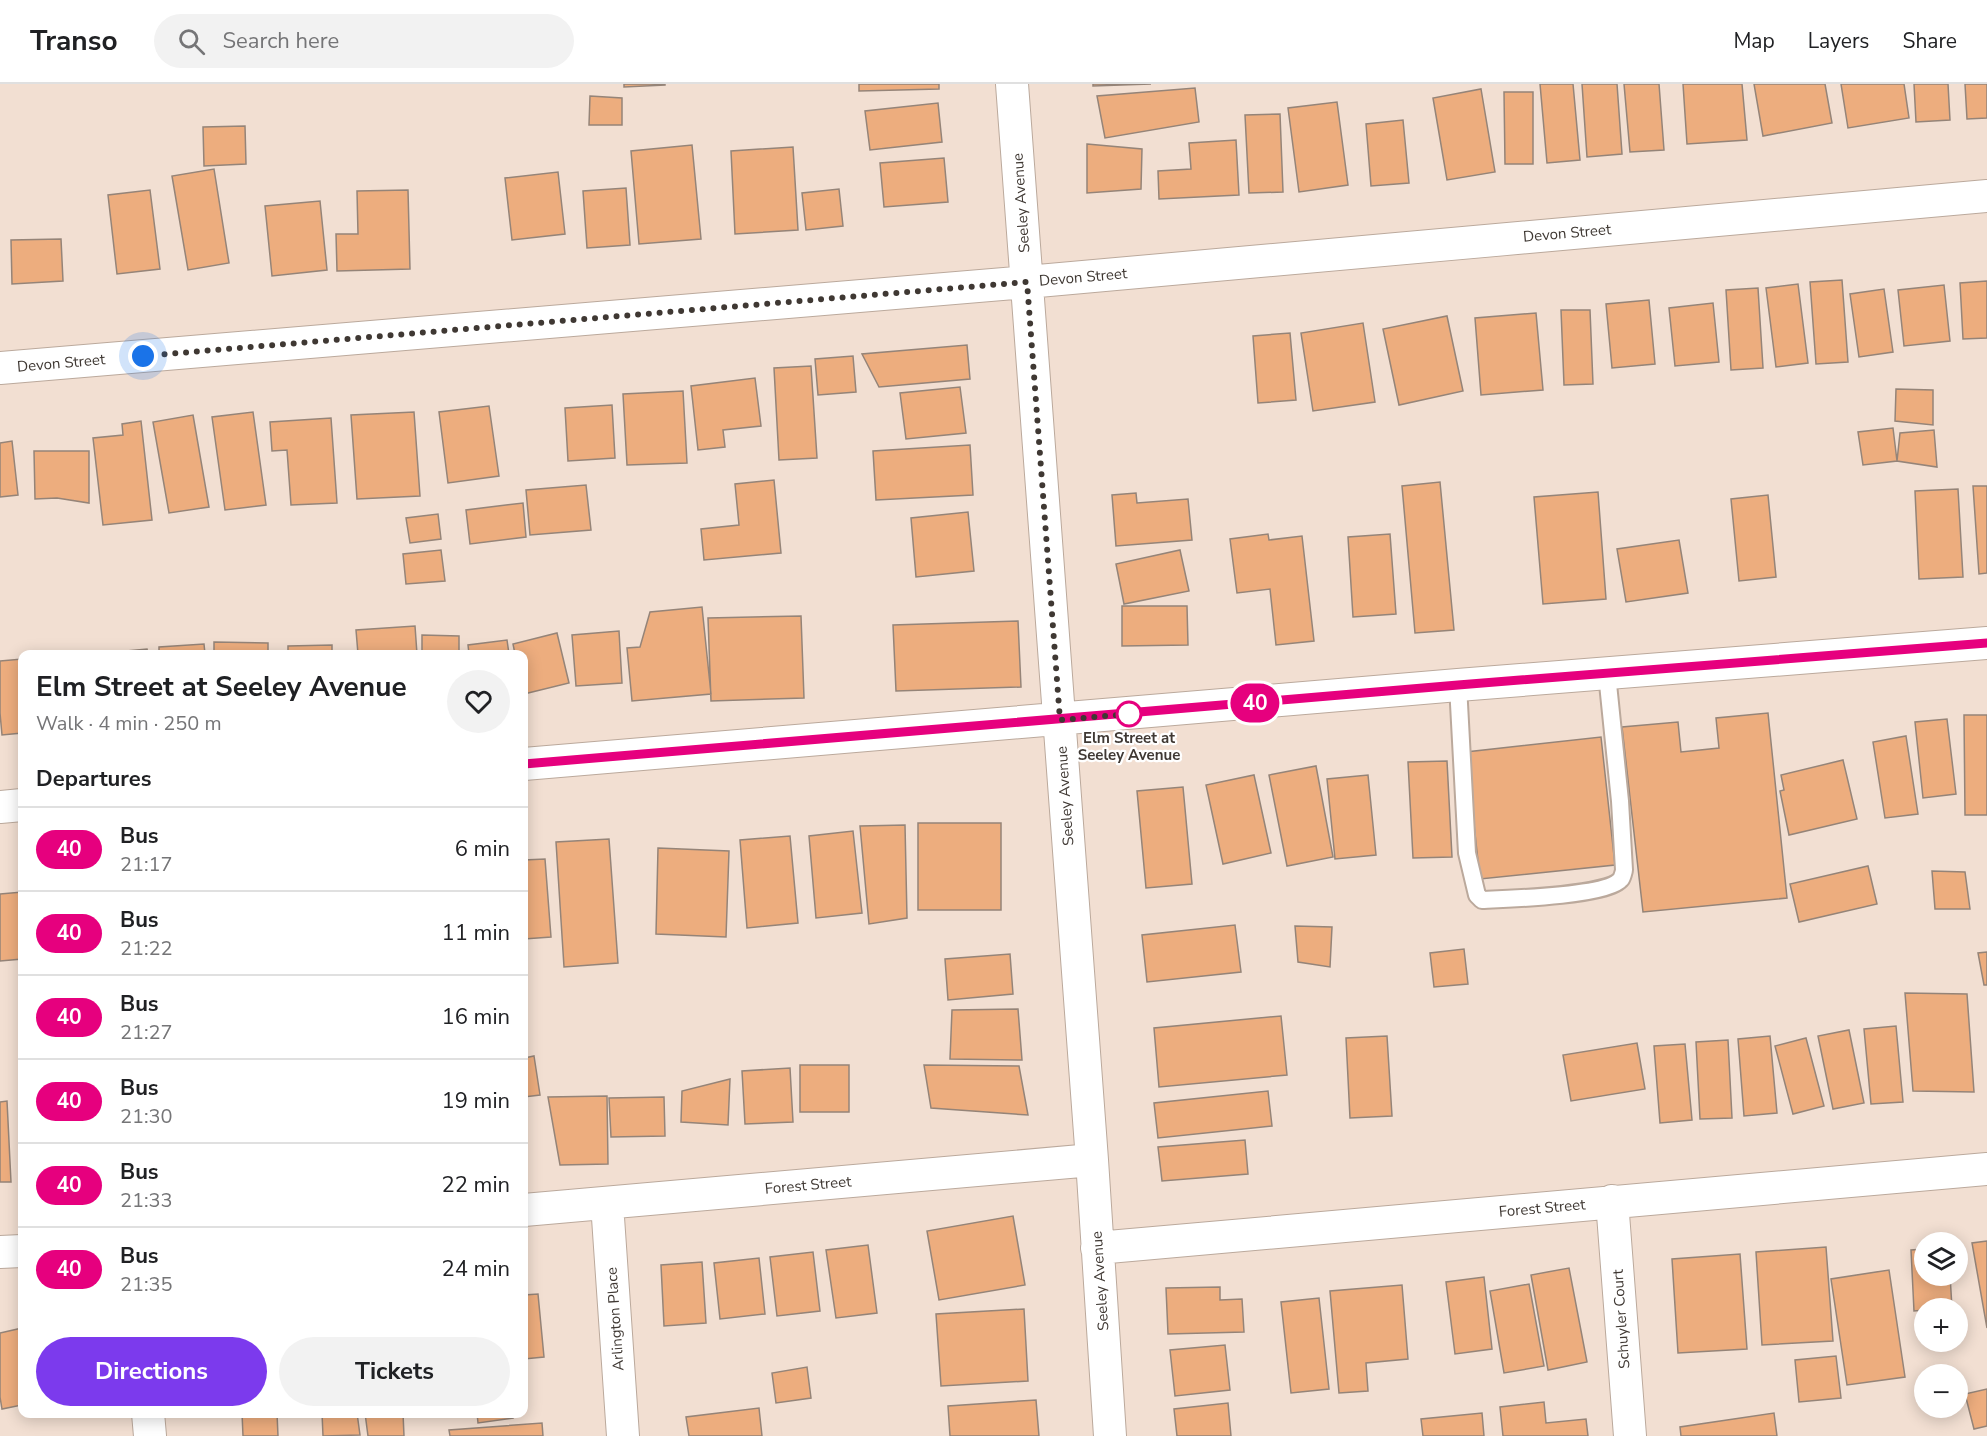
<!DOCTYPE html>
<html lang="en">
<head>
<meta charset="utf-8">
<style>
	body { margin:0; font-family:"Nunito Sans",sans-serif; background:#f2f2f2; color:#202124; height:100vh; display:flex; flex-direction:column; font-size:22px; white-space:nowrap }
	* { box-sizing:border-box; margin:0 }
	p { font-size:20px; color:#757577 }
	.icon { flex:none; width:33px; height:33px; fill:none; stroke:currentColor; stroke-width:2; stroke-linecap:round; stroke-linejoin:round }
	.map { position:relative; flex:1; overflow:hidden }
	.details { position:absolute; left:18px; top:566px; width:510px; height:768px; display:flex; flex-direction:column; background:#fff; border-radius:12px; box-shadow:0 3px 15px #0003 }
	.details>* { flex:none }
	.badge { padding:0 12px; border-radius:20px; font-size:21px; line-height:39px }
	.controls { position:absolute; left:1914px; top:1148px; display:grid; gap:12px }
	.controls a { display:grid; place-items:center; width:54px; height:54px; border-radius:50%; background:#fff; box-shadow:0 3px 15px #0003; font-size:30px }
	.you { position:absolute; width:30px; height:30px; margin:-15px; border:4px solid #fff; border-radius:50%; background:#1a73e8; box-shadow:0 0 0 9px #1a73e833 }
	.map>.badge { position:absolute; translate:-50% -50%; box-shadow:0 0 0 3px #fff }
	h2 { padding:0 18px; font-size:22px; line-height:54px }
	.round { display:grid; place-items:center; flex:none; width:63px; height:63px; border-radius:32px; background:#f2f2f2 }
	.headline { display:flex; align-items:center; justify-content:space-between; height:102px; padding:0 18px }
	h1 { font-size:28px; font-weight:700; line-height:45px }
	.button { display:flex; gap:12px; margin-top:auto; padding:12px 18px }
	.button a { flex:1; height:69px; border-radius:36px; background:#7c3aed; color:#fff; font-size:24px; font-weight:700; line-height:69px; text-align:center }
	.button a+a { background:#f2f2f2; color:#202124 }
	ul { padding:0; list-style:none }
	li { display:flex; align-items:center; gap:18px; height:84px; padding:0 18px; border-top:2px solid #e0e0e0 }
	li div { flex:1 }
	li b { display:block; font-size:22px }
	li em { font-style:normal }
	li .badge { min-width:66px; font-weight:700; text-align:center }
	header { display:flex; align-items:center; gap:36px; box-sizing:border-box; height:84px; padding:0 30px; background:#fff; border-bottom:2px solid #e0e0e0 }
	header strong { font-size:28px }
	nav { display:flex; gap:33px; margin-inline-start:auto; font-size:21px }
	.search { width:420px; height:54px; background:#f2f2f2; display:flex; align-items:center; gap:15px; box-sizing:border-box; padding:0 21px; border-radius:33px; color:#757577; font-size:22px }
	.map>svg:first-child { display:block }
</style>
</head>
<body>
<header>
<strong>Transo</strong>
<div class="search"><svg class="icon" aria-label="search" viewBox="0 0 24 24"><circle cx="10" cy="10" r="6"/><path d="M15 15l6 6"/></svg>Search here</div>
<nav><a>Map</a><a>Layers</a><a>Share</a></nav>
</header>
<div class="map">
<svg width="1987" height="1352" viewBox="0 0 1987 1352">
	<rect width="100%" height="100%" fill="#f2dfd2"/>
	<path fill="#edad7e" stroke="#958478" stroke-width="1.5" d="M624 0H665V1L624 3Z
		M859 0H939V5L859 7Z
		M1093 0H1151L1093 2Z
		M1540 0H1573L1580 76 1547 79Z
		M1582 0H1617L1622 70 1587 73Z
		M1624 0H1659L1664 66 1630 68Z
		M1683 0H1742L1747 56 1687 60Z
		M1754 0H1825L1832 39 1763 52Z
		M1841 0H1904L1909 34 1848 44Z
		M1914 0H1948L1950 36 1916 38Z
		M1965 0H1987V34L1967 35Z
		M1195 4 1199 38 1105 54 1097 12Z
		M1481 5 1495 88 1447 96 1433 14Z
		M1504 8H1533V80H1505Z
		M590 12 622 14V41H589Z
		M1337 18 1348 101 1299 108 1288 24Z
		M938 19 942 58 870 66 865 27Z
		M1280 30 1283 108 1249 109 1245 31Z
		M1403 36 1409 99 1371 102 1366 40Z
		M245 42 246 80 204 82 203 43Z
		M1236 56 1239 111 1159 115 1158 87 1191 85 1189 59Z
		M1087 60 1142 65 1141 105 1087 109Z
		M692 61 701 155 639 160 631 67Z
		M793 63 798 146 735 150 731 67Z
		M944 74 948 118 884 123 880 79Z
		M214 85 229 179 188 186 172 92Z
		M558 88 565 150 512 156 505 94Z
		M626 104 630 161 587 164 583 107Z
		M839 105 843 142 806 146 802 109Z
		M150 106 160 185 117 190 108 111Z
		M408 106 410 185 337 187 336 150H358L357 107Z
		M320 117 327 186 272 192 265 122Z
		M61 155 63 197 12 200 11 156Z
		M1842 196 1848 278 1816 280 1810 198Z
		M1987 197V254L1963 255 1960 199Z
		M1798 200 1808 279 1776 283 1766 204Z
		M1944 201 1950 257 1904 262 1898 206Z
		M1758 204 1763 284 1731 286 1726 206Z
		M1884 205 1893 268 1859 273 1850 210Z
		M1649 216 1655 280 1612 284 1606 220Z
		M1713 219 1719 278 1675 282 1669 224Z
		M1561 226H1590L1593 300 1564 301Z
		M1536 229 1543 306 1481 311 1475 234Z
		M1447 232 1463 307 1399 321 1383 245Z
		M1363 239 1375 318 1313 327 1301 249Z
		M1290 249 1296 316 1258 319 1253 252Z
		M967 261 970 295 879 303 862 270Z
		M853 272 856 308 818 311 815 275Z
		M811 282 817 374 779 376 774 284Z
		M755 294 761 342 723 346 725 363 698 366 691 302Z
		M960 303 966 349 906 355 900 309Z
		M1896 305 1933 306V341L1895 337Z
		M683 307 687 379 627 381 623 310Z
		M612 321 615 374 568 377 565 324Z
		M489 322 499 392 448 399 439 328Z
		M253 328 266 421 225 426 212 333Z
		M414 328 420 412 357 415 351 331Z
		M193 331 209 423 169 429 153 338Z
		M331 334 337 419 291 421 287 366 272 367 270 338Z
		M141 337 152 436 103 441 93 354 123 351 122 340Z
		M1893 344 1897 377 1863 381 1858 348Z
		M1934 346 1937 383 1897 377 1900 349Z
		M12 357 18 411 0 413V359Z
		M970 361 973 411 876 416 873 367Z
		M34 367H89V419L57 414 35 415Z
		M774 396 781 469 704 476 701 445 739 441 735 400Z
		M1440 398 1454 546 1415 549 1402 402Z
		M586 401 591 446 530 451 526 406Z
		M1973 402H1987V489L1979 490Z
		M1958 405 1963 493 1919 495 1915 407Z
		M1598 408 1606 515 1543 520 1534 413Z
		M1136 409 1137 419 1188 415 1192 456 1116 462 1112 411Z
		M1768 411 1776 493 1739 497 1731 415Z
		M523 419 526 453 470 460 466 426Z
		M968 428 974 487 916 493 911 434Z
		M438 430 441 455 410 459 406 434Z
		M1268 450 1269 456 1302 452 1314 557 1276 561 1270 505 1237 509 1230 455Z
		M1390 450 1396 530 1353 533 1348 453Z
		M1679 456 1688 509 1626 518 1617 465Z
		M441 466 445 497 406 500 403 470Z
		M1180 466 1189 507 1124 520 1116 480Z
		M1122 522H1187L1188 561 1122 562Z
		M702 523 711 610 632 617 627 564 640 563 650 528Z
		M801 532 804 614 711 617 708 534Z
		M1018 537 1021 603 896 607 893 541Z
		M415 542 417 570H358L356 546Z
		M619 547 622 599 576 602 572 551Z
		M557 549 569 599 524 610V570H515L513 560Z
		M422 551 459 552V570H422Z
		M507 556 509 570H469L468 561Z
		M214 558 268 559V570H214Z
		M204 560 205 570H159V563Z
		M332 561V570H288V562Z
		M147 565 148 570H105V569Z
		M22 575V649L2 651 0 629V577Z
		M1768 629 1787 814 1643 828 1622 643 1678 638 1681 668 1719 664 1716 634Z
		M1964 631H1987V731H1965Z
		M1947 635 1956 710 1923 714 1915 638Z
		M1906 652 1918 730 1885 734 1873 658Z
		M1601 653 1615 781 1480 795 1466 668Z
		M1843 676 1857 735 1789 751 1780 707 1784 706 1781 691Z
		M1447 677 1452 773 1413 774 1408 678Z
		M1316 682 1333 773 1287 782 1269 691Z
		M1254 691 1271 769 1223 780 1206 701Z
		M1368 691 1376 771 1335 775 1327 695Z
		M1183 703 1192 800 1146 804 1137 707Z
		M918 739H1001V826H918Z
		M905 741 907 834 869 840 860 742Z
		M853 747 862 829 816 834 809 752Z
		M790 752 798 839 747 844 740 756Z
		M609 755 618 879 564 883 556 758Z
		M658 764 729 767 726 853 656 850Z
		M545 775 551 853 524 855V776Z
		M1868 782 1877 820 1799 838 1790 800Z
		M1932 787 1965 788 1970 825H1935Z
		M22 808V875L0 877V810Z
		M1235 841 1241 888 1147 898 1142 851Z
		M1295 842 1332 843 1330 883 1298 878Z
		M1464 865 1468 900 1434 903 1430 869Z
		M1987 868V901H1984L1978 869Z
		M1010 870 1013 910 948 916 945 875Z
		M1905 909 1967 910 1974 1008 1913 1007Z
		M1018 925 1022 976 950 975 952 926Z
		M1281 932 1287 991 1159 1003 1154 944Z
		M1896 942 1903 1018 1871 1020 1864 945Z
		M1849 946 1864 1019 1833 1025 1818 952Z
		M1387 952 1392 1032 1350 1034 1346 954Z
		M1770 952 1777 1029 1744 1032 1738 955Z
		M1806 954 1824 1022 1793 1030 1775 962Z
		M1728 956 1732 1034 1700 1035 1696 958Z
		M1637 959 1645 1005 1571 1017 1563 971Z
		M1685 960 1692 1036 1660 1039 1654 962Z
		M534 972 540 1011 524 1013V974Z
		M800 981H849V1028H800Z
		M924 981 1019 982 1028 1031 931 1024Z
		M790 984 793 1038 745 1040 742 987Z
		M730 995 728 1041 681 1038 682 1007Z
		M1268 1007 1272 1042 1158 1054 1154 1019Z
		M607 1012 608 1080 560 1081 548 1013Z
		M664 1013 665 1052 611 1053 609 1014Z
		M7 1017 11 1098H0V1018Z
		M1245 1056 1248 1090 1162 1097 1158 1063Z
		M1013 1132 1025 1201 939 1216 927 1147Z
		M1987 1157V1244L1972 1159Z
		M868 1161 877 1229 836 1234 826 1166Z
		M1826 1163 1833 1257 1762 1261 1756 1168Z
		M1924 1165V1191H1950L1952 1224H1924V1226L1914 1227 1911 1166Z
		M813 1168 820 1227 777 1232 770 1173Z
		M1740 1170 1747 1265 1678 1269 1672 1175Z
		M759 1174 765 1230 720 1235 714 1179Z
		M702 1178 706 1239 664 1242 661 1181Z
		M1569 1184 1587 1278 1548 1286 1531 1191Z
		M1889 1186 1905 1293 1847 1301 1831 1195Z
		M1484 1193 1492 1265 1455 1270 1446 1198Z
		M1529 1200 1544 1282 1504 1289 1490 1207Z
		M1402 1201 1408 1275 1366 1279 1368 1307 1339 1309 1330 1207Z
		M1220 1203V1216L1242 1215 1244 1248 1168 1250 1166 1204Z
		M538 1210 544 1273 524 1275V1211Z
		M1319 1214 1329 1305 1291 1309 1281 1218Z
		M1024 1225 1028 1297 941 1302 936 1230Z
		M22 1244V1321L2 1325 0 1313V1249Z
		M1225 1261 1230 1306 1175 1312 1170 1266Z
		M1836 1272 1841 1314 1799 1318 1795 1276Z
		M807 1283 811 1314 776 1319 772 1289Z
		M1987 1305V1342L1974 1345 1965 1310Z
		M1036 1316 1039 1352H950L948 1322Z
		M1544 1318 1546 1339 1586 1335 1588 1352H1503L1500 1323Z
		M1228 1319 1231 1352H1177L1174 1325Z
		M759 1324 762 1352H689L686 1333Z
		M242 1329H277L278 1352H243Z
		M322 1329H357L360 1351 323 1352Z
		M365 1329H403L404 1352H368Z
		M477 1329H512L513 1334 478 1339Z
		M1482 1329 1484 1352H1423L1421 1335Z
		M1774 1329 1777 1352H1681L1680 1343Z
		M542 1339 543 1352H450L449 1346Z"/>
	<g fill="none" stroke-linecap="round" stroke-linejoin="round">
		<defs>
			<path id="service" d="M1458 601 1467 769 1477 811 1482 816C1505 815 1609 812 1621 795 1622 794 1624 787 1624 786L1620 717 1607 590"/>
			<path id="minor" d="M1012 0 1092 1076 1110 1352
				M0 284 1027 198 1987 112
				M524 680 1458 601 1987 559
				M0 723 22 721
				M1612 1117 1630 1352
				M607 1119 623 1352
				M524 1126 1092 1076
				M1097 1164 1987 1085
				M0 1168 22 1167
				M148 1329 150 1352"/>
		</defs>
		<use href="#service" stroke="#bba99c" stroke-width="20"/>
		<use href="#minor" stroke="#bba99c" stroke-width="34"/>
		<use href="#service" stroke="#fff" stroke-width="16"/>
		<use href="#minor" stroke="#fff" stroke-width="32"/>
	</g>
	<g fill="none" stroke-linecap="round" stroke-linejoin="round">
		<defs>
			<path id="line" d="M524 680 1458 601 1987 559"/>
		</defs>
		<use href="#line" stroke="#fff" stroke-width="14"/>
		<use href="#line" stroke="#e6007e" stroke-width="9"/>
		<path stroke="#3f3833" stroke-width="6" stroke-dasharray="0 10.8" d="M143 272 1027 198 1060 636 1129 630"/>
	</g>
	<circle fill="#fff" stroke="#e6007e" stroke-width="3" cx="1129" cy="630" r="12"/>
	<g text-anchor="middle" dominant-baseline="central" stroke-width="4.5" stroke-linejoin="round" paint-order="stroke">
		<g font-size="15" fill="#3f3833" stroke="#fff">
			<text transform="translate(1021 119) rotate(-94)">Seeley Avenue</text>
			<text transform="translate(1567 149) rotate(-5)">Devon Street</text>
			<text transform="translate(1083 193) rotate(-5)">Devon Street</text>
			<text transform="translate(61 279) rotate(-5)">Devon Street</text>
			<text transform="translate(1065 712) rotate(-94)">Seeley Avenue</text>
			<text transform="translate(808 1101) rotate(-5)">Forest Street</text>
			<text transform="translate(1542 1124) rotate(-5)">Forest Street</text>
			<text transform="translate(1100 1197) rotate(-94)">Seeley Avenue</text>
			<text transform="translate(615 1235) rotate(-94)">Arlington Place</text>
			<text transform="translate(1621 1235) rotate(-94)">Schuyler Court</text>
		</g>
		<g font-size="15" font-weight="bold" fill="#3f3833" stroke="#fff">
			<text x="1129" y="654">Elm Street at<tspan x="1129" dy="17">Seeley Avenue</tspan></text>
		</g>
	</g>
</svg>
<div class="controls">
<a><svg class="icon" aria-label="layers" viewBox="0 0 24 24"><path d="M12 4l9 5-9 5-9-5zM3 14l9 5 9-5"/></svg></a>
<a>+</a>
<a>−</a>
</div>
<div class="you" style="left:143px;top:272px"></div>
<b class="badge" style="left:1255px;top:619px;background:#e6007e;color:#fff">40</b>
<section class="details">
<div class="headline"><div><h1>Elm Street at Seeley Avenue</h1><p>Walk · 4 min · 250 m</p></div><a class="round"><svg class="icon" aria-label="heart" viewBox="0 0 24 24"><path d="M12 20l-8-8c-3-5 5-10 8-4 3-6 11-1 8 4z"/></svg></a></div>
<h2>Departures</h2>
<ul>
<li><span class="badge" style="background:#e6007e;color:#fff">40</span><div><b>Bus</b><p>21:17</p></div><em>6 min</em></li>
<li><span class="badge" style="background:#e6007e;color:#fff">40</span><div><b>Bus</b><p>21:22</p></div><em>11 min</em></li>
<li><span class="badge" style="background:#e6007e;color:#fff">40</span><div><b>Bus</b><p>21:27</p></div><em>16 min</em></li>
<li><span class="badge" style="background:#e6007e;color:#fff">40</span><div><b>Bus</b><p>21:30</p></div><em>19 min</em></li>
<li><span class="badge" style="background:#e6007e;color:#fff">40</span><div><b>Bus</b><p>21:33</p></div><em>22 min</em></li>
<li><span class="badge" style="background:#e6007e;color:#fff">40</span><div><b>Bus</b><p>21:35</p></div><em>24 min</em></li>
</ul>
<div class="button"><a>Directions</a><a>Tickets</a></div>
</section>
</div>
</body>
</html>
